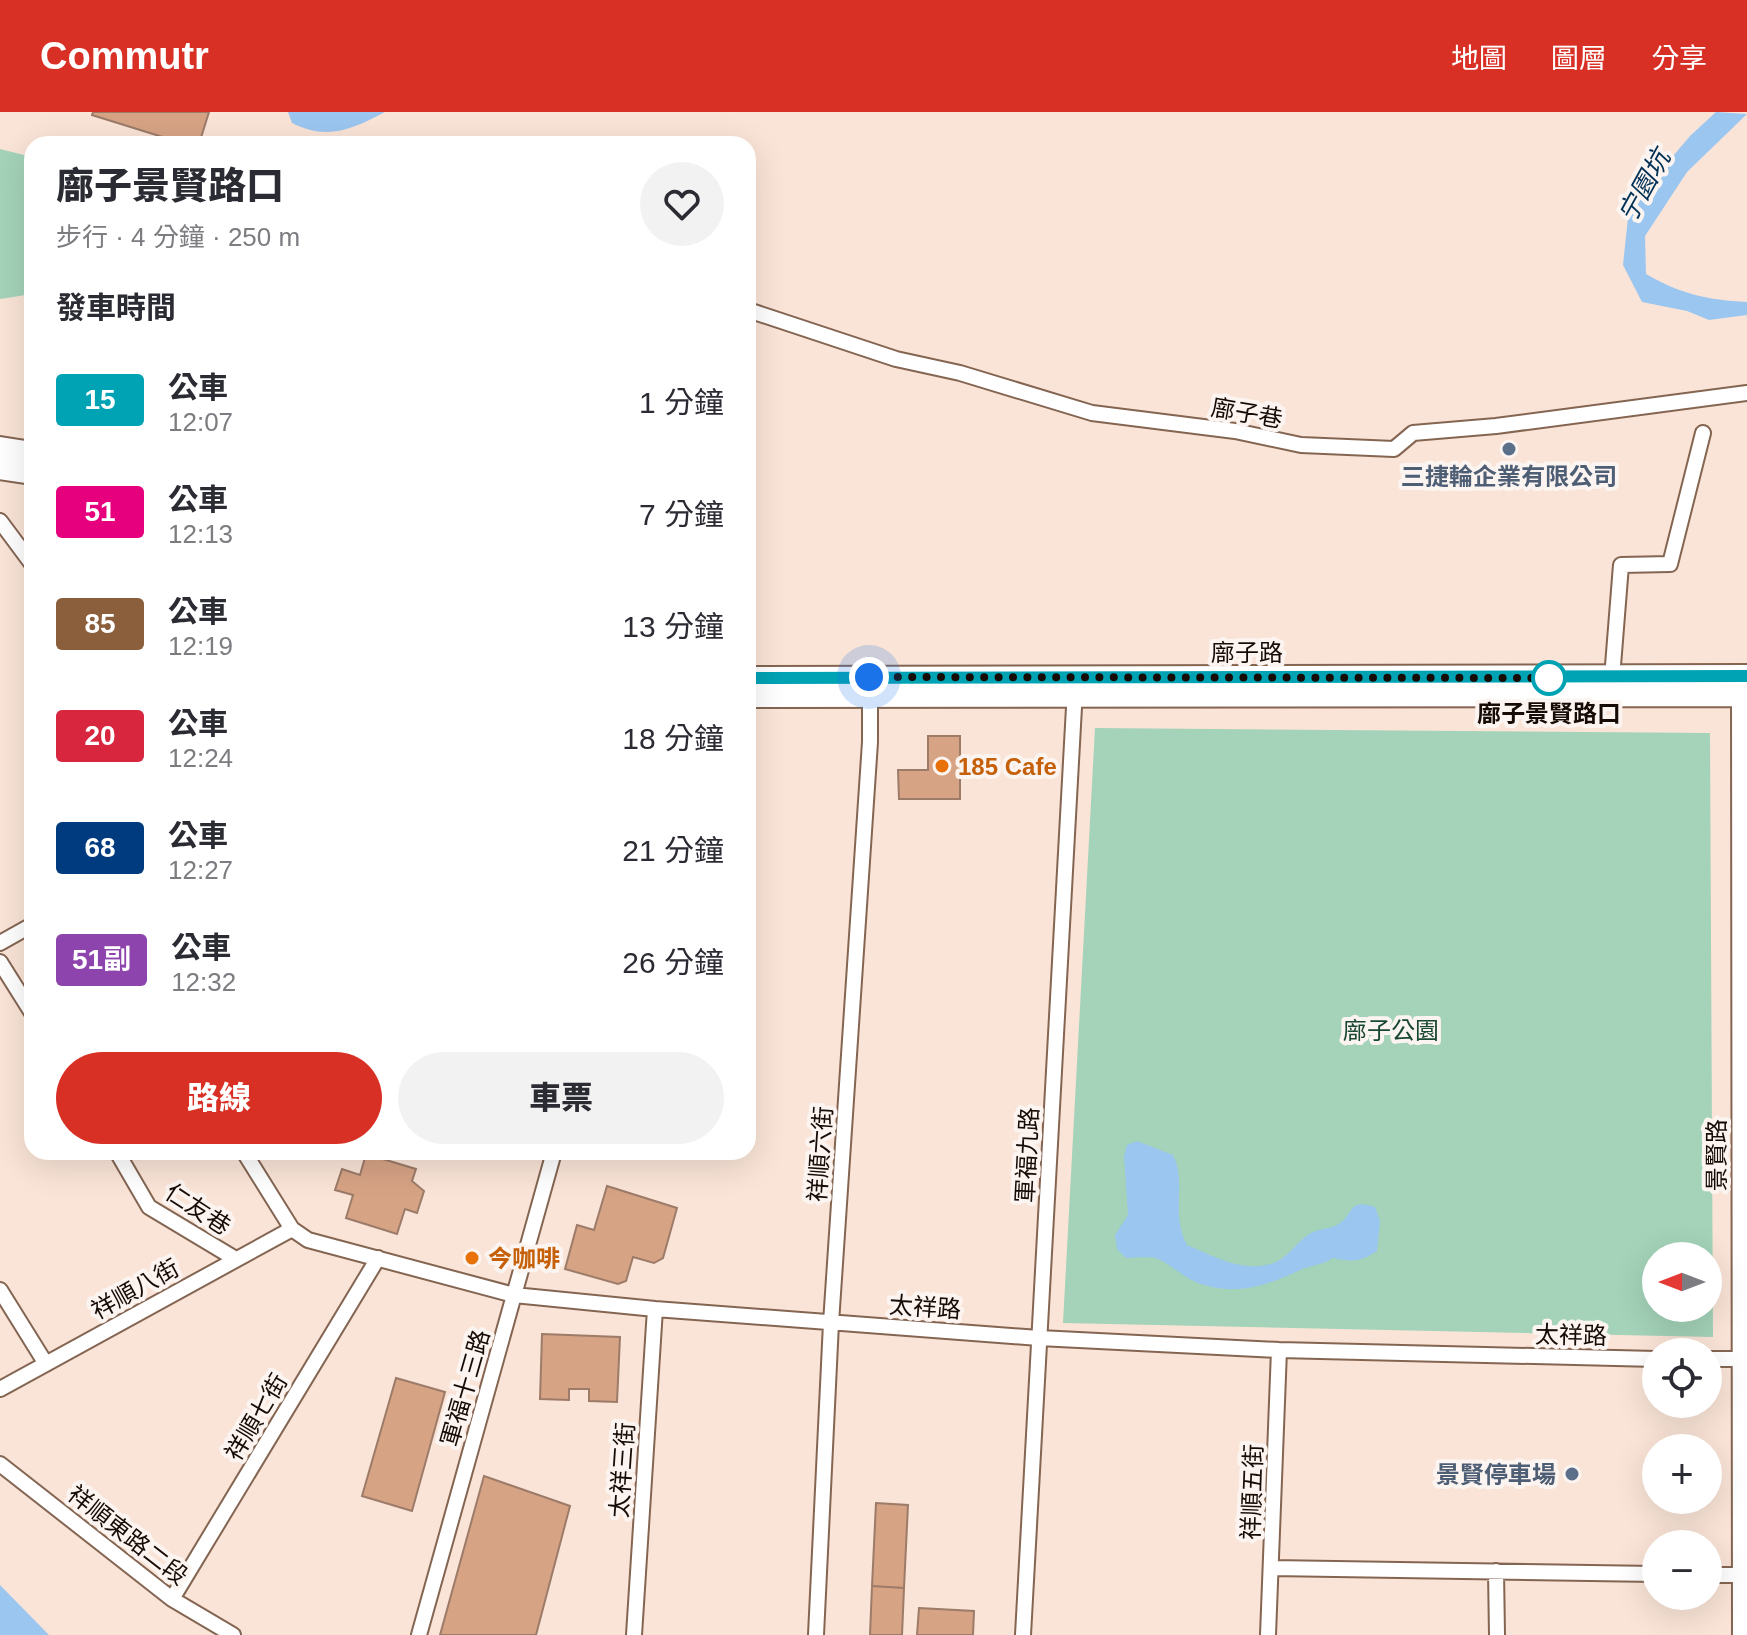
<!DOCTYPE html>
<html lang="zh-TW">
<head>
<meta charset="utf-8">
<style>
	body { margin:0; font-family:Arial,"Noto Sans TC",sans-serif; background:#f2f2f3; color:#2b2b33; height:100vh; display:flex; flex-direction:column; font-size:30px; white-space:nowrap }
	* { box-sizing:border-box; margin:0 }
	p { font-size:26px; color:#7c7c81 }
	.icon { flex:none; width:44px; height:44px; fill:none; stroke:currentColor; stroke-width:2; stroke-linecap:round; stroke-linejoin:round }
	.map { position:relative; flex:1; overflow:hidden }
	.details { position:absolute; left:24px; top:24px; width:732px; height:1024px; display:flex; flex-direction:column; background:#fff; border-radius:24px; box-shadow:0 8px 32px #0002 }
	.details>* { flex:none }
	.badge { padding:0 16px; border-radius:6px; font-size:28px; line-height:52px }
	.needle { width:52px; rotate:270deg }
	.tools { position:absolute; left:1642px; top:1130px; display:grid; gap:16px }
	.tools a { display:grid; place-items:center; width:80px; height:80px; border-radius:50%; background:#fff; box-shadow:0 8px 32px #0002; font-size:40px }
	.you { position:absolute; width:40px; height:40px; margin:-20px; border:6px solid #fff; border-radius:50%; background:#1a73e8; box-shadow:0 0 0 12px #1a73e833 }
	.map>.badge { position:absolute; translate:-50% -50%; box-shadow:0 0 0 4px #fff }
	h2 { padding:0 32px; font-size:30px; line-height:72px }
	.round { display:grid; place-items:center; flex:none; width:84px; height:84px; border-radius:42px; background:#f2f2f3 }
	.summary { display:flex; align-items:center; justify-content:space-between; height:136px; padding:0 32px }
	h1 { font-size:38px; font-weight:800; line-height:60px }
	.primary-button { display:flex; gap:16px; margin-top:auto; padding:16px 32px }
	.primary-button a { flex:1; height:92px; border-radius:48px; background:#d93025; color:#fff; font-size:32px; font-weight:800; line-height:92px; text-align:center }
	.primary-button a+a { background:#f2f2f3; color:#2b2b33 }
	ul { padding:0; list-style:none }
	li { display:flex; align-items:center; gap:24px; height:112px; padding:0 32px }
	li div { flex:1 }
	li b { display:block; font-size:30px }
	li em { font-style:normal }
	li .badge { min-width:88px; font-weight:700; text-align:center }
	header { display:flex; align-items:center; gap:48px; box-sizing:border-box; height:112px; padding:0 40px; background:#d93025; color:#fff }
	header strong { font-size:38px }
	nav { display:flex; gap:44px; margin-inline-start:auto; font-size:28px }
	.map>svg:first-child { display:block }
</style>
</head>
<body>
<header>
<strong>Commutr</strong>
<nav><a>地圖</a><a>圖層</a><a>分享</a></nav>
</header>
<div class="map">
<svg width="1747" height="1523" viewBox="0 0 1747 1523">
	<rect width="100%" height="100%" fill="#fae4d7"/>
	<path fill="#a4d3b9" fill-rule="evenodd" d="M0 37 32 45V182L0 187Z
		M1095 616 1710 621 1713 1225 1063 1211ZM1656 1144H1708V1196H1656Z"/>
	<path fill="#9bc6f0" d="M288 0H385C353 17 327 29 292 11Z
		M1716 0 1747 2 1687 60 1645 124 1646 162C1680 182 1708 188 1747 190V203L1709 208 1687 199 1642 190 1623 153 1629 96 1690 24Z
		M1137 1029 1173 1043C1187 1070 1170 1101 1187 1133 1211 1143 1233 1156 1259 1154 1288 1152 1291 1133 1311 1121 1318 1117 1328 1117 1335 1114 1355 1105 1346 1085 1375 1095L1380 1109 1377 1139C1361 1150 1352 1150 1333 1146 1321 1154 1310 1153 1298 1159 1268 1173 1236 1184 1201 1172 1185 1167 1173 1154 1158 1147 1150 1144 1135 1146 1126 1146L1117 1137 1115 1123 1128 1103 1124 1044 1127 1033Z
		M0 1473 49 1523H0Z"/>
	<path fill="#d7a385" stroke="#9c7b69" stroke-width="2" d="M93 0H209L199 32H185L92 3Z
		M928 624H960V687H899L898 658H928Z
		M366 1042 416 1057 412 1069 424 1079 417 1101 405 1097 397 1122 346 1106 353 1083 335 1078 342 1057 360 1063Z
		M607 1074 677 1096 663 1146 654 1151 633 1145 626 1169 618 1172 565 1157 577 1113 594 1118Z
		M542 1222 620 1225 617 1290 589 1289V1277H569V1288L540 1287Z
		M396 1266 445 1280 412 1399 362 1384Z
		M484 1364 570 1394 536 1523H440Z
		M876 1391 908 1393 904 1476 872 1474Z
		M872 1474 904 1476 902 1523H870Z
		M919 1496 974 1499 973 1523H917Z"/>
	<g fill="none" stroke-linecap="round" stroke-linejoin="round">
		<defs>
			<path id="street" d="M748 198 896 247 960 261 1092 301 1235 319 1301 333 1394 337 1413 321 1496 314 1747 281
				M0 409 32 452
				M1612 566 1621 453 1670 452 1703 321
				M0 831 32 813
				M0 850 32 901
				M117 1040 149 1095 234 1146
				M244 1040 292 1117 308 1128 514 1183 655 1197 1039 1226 1279 1238 1656 1247
				M0 1178 46 1252
				M1708 1247H1747
				M0 1277 292 1117
				M0 1352 172 1487 233 1523
				M1272 1456 1656 1462
				M1496 1459 1497 1523
				M1708 1463H1743
				M172 1487 378 1146
				M419 1523 554 1040
				M634 1523 655 1197
				M816 1523 831 1211 870 630V577
				M1023 1523 1075 577
				M1268 1523 1279 1238"/>
			<path id="secondary" d="M0 336 32 341
				M0 356 32 361
				M748 566 1747 564
				M1743 569 1744 1523
				M748 584 1747 583"/>
		</defs>
		<use href="#street" stroke="#846552" stroke-width="18"/>
		<use href="#secondary" stroke="#846552" stroke-width="26"/>
		<use href="#street" stroke="#fff" stroke-width="14"/>
		<use href="#secondary" stroke="#fff" stroke-width="22"/>
	</g>
	<g fill="none" stroke-linecap="round" stroke-linejoin="round">
		<defs>
			<path id="line" d="M748 566 1747 564"/>
		</defs>
		<use href="#line" stroke="#fff" stroke-width="18"/>
		<use href="#line" stroke="#00a3b4" stroke-width="12"/>
		<path stroke="#170b05" stroke-width="8" stroke-dasharray="0 14.4" d="M869 565 1549 566"/>
	</g>
	<g fill="#5c6f8a" stroke="#fcf4f0" stroke-width="3">
		<circle cx="1509" cy="337" r="8"/>
		<circle cx="1572" cy="1362" r="8"/>
	</g>
	<circle fill="#fff" stroke="#00a3b4" stroke-width="4" cx="1549" cy="566" r="16"/>
	<g fill="#e8710a" stroke="#fcf4f0" stroke-width="3">
		<circle cx="942" cy="654" r="8"/>
		<circle cx="472" cy="1146" r="8"/>
	</g>
	<g text-anchor="middle" dominant-baseline="central" stroke-width="8" stroke-linejoin="round" paint-order="stroke">
		<g font-size="24" fill="#170b05" stroke="#fcf4f0">
			<text transform="translate(1247 301) rotate(10)">廍子巷</text>
			<text x="1247" y="540">廍子路</text>
			<text transform="translate(820 1042) rotate(-86)">祥順六街</text>
			<text transform="translate(1027 1043) rotate(-87)">軍福九路</text>
			<text transform="translate(1716 1043) rotate(-90)">景賢路</text>
			<text transform="translate(198 1097) rotate(33)">仁友巷</text>
			<text transform="translate(135 1177) rotate(-29)">祥順八街</text>
			<text transform="translate(925 1195) rotate(4)">太祥路</text>
			<text transform="translate(1571 1223) rotate(1)">太祥路</text>
			<text transform="translate(465 1276) rotate(-74)">軍福十三路</text>
			<text transform="translate(256 1305) rotate(-59)">祥順七街</text>
			<text transform="translate(622 1358) rotate(-86)">太祥三街</text>
			<text transform="translate(1252 1380) rotate(-88)">祥順五街</text>
			<text transform="translate(128 1423) rotate(38)">祥順東路二段</text>
		</g>
		<g font-size="24" font-weight="bold" fill="#4e5e75" stroke="#fcf4f0">
			<text x="1509" y="364">三捷輪企業有限公司</text>
			<text x="1556" y="1362" text-anchor="end">景賢停車場</text>
		</g>
		<g font-size="24" font-weight="bold" fill="#170b05" stroke="#fcf4f0">
			<text x="1549" y="601">廍子景賢路口</text>
		</g>
		<g font-size="24" font-weight="bold" fill="#c56008" stroke="#fcf4f0" text-anchor="start">
			<text x="958" y="654">185 Cafe</text>
			<text x="488" y="1146">今咖啡</text>
		</g>
		<g font-size="24" fill="#184732" stroke="#fcf4f0">
			<text x="1391" y="918">廍子公園</text>
		</g>
		<g font-size="26" font-style="italic" fill="#003055" stroke="#fcf4f0">
			<text transform="translate(1644 74) rotate(-61)">宁園坑</text>
		</g>
	</g>
</svg>
<div class="tools">
<a><svg class="needle" viewBox="-14 -14 28 28"><path d="M0-13l5 13h-10z" fill="#e53935"/><path d="M0 13l5-13h-10z" fill="#7c7c81"/></svg></a>
<a><svg class="icon" aria-label="locate" viewBox="0 0 24 24"><circle cx="12" cy="12" r="6"/><path d="M12 2v4M12 18v4M2 12h4M18 12h4"/></svg></a>
<a>+</a>
<a>−</a>
</div>
<div class="you" style="left:869px;top:565px"></div>
<section class="details">
<div class="summary"><div><h1>廍子景賢路口</h1><p>步行 · 4 分鐘 · 250 m</p></div><a class="round"><svg class="icon" aria-label="heart" viewBox="0 0 24 24"><path d="M12 20l-8-8c-3-5 5-10 8-4 3-6 11-1 8 4z"/></svg></a></div>
<h2>發車時間</h2>
<ul>
<li><span class="badge" style="background:#00a3b4;color:#fff">15</span><div><b>公車</b><p>12:07</p></div><em>1 分鐘</em></li>
<li><span class="badge" style="background:#e6007e;color:#fff">51</span><div><b>公車</b><p>12:13</p></div><em>7 分鐘</em></li>
<li><span class="badge" style="background:#8b5e3c;color:#fff">85</span><div><b>公車</b><p>12:19</p></div><em>13 分鐘</em></li>
<li><span class="badge" style="background:#d7263d;color:#fff">20</span><div><b>公車</b><p>12:24</p></div><em>18 分鐘</em></li>
<li><span class="badge" style="background:#003b80;color:#fff">68</span><div><b>公車</b><p>12:27</p></div><em>21 分鐘</em></li>
<li><span class="badge" style="background:#8e44ad;color:#fff">51副</span><div><b>公車</b><p>12:32</p></div><em>26 分鐘</em></li>
</ul>
<div class="primary-button"><a>路線</a><a>車票</a></div>
</section>
</div>
</body>
</html>
